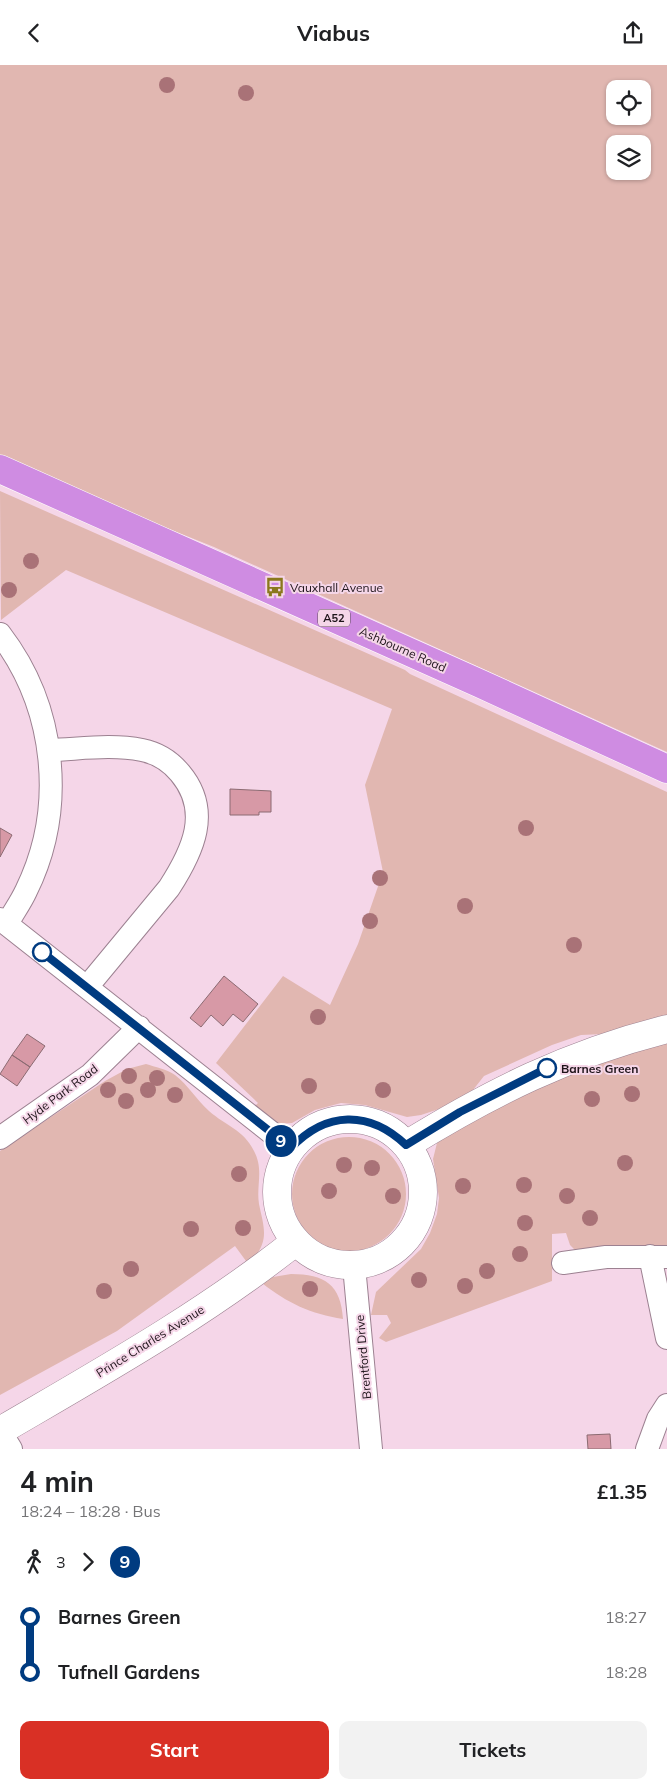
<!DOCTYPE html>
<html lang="en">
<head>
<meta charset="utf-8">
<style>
	body { margin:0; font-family:Mulish,sans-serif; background:#f2f2f2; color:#202124; height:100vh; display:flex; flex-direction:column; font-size:19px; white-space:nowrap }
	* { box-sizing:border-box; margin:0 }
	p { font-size:16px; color:#757577 }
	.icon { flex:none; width:28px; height:28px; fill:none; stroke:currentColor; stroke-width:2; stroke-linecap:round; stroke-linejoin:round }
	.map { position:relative; height:1384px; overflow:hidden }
	.side { display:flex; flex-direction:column; background:#fff; flex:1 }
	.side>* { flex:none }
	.badge { padding:0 10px; border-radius:16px; font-size:18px; line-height:32px }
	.buttons { position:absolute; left:606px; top:15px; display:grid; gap:10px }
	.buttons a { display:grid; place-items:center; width:45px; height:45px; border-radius:10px; background:#fff; box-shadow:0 1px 4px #0004; font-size:25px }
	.map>.badge { position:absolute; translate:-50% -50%; box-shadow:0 0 0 2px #fff }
	.legs { display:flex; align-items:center; gap:8px; height:55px; padding:0 20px; font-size:16px }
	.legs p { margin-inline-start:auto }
	.summary { display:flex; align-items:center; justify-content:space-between; height:85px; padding:0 20px }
	h1 { font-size:28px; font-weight:700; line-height:38px }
	.button { display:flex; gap:10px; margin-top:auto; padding:10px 20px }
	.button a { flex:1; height:58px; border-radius:10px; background:#d93025; color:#fff; font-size:20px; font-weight:700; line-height:58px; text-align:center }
	.button a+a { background:#f2f2f2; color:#202124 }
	ul { padding:0 20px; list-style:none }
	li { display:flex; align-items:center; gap:18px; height:55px; font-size:19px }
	li i { display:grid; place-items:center; width:8px; height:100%; margin:0 6px; background:currentColor }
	li i::after { content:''; width:12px; height:12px; margin:-6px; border:4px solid; border-radius:50%; background:#fff }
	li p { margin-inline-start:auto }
	li:first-child i { background:linear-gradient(#0000 50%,currentColor 0) }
	li:last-child i { background:linear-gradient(currentColor 50%,#0000 0) }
	header { display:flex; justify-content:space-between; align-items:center; height:65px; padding:0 20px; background:#fff; font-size:22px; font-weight:700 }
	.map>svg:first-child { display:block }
</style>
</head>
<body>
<header><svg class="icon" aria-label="back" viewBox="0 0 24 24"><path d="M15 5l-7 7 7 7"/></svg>Viabus<svg class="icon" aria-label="share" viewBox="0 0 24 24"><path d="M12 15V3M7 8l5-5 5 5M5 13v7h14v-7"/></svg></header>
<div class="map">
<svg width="667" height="1384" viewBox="0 0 667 1384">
	<rect width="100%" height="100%" fill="#f5d6e8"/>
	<path fill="#e1b7b1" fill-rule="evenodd" d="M0 0H667V687L214 482 107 439 0 391ZM615 24H642V51H615ZM615 79H642V106H615Z
		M0 426 405 605 410 609 667 727V953L604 969 581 970 552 980 484 1011 473 1025 439 1044 421 1050 407 1052 365 1040 341 1038 315 1045 292 1058 278 1059 252 1044 258 1038 216 998 283 911 330 940 358 879 383 807 365 720 392 644 66 505 1 555Z
		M667 977V1183L577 1187 570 1180 566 1168 552 1169V1216L386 1277 379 1273 391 1258 387 1250H371L376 1227 421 1184 430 1168 437 1149 439 1133 433 1094 437 1078 449 1067 494 1043 616 990Z
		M146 999C155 1002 167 1004 175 1010 188 1020 197 1035 209 1046 226 1061 243 1064 254 1086 264 1105 256 1120 259 1139 264 1163 270 1176 251 1196H246L235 1181 117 1266 0 1330V1086L105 1016 127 1004Z
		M292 1129a57 57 0 1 1 114 0a57 57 0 1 1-114 0Z
		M291 1209C325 1209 341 1220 343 1254 311 1249 287 1238 262 1218L273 1212Z"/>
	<path fill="#d799a6" stroke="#8b6b72" d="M230 724 271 726V747H259V750H230Z
		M0 763 12 770 0 792Z
		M224 911 258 939 243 957 233 949 223 961 211 950 201 962 190 953Z
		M27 969 45 981 30 1002 12 990Z
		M12 990 30 1002 17 1021 0 1009Z
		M610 1369 611 1384H588L587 1370Z"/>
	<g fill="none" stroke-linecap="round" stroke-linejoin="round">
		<defs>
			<path id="minor" d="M0 569C56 642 67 743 26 826 21 837 13 848 7 859
				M50 685C80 684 112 679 142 685 157 688 170 696 180 708 212 746 193 786 169 823L87 922
				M0 854 291 1083
				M0 1073 90 1010 139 962
				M650 1191 667 1273
				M563 1198 606 1192H667
				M354 1201 371 1384
				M0 1366 11 1384
				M647 1384 658 1354 667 1340"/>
			<path id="tertiary" d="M277 1127a73 73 0 1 1 146 0a73 73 0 1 1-146 0Z
				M406 1080C492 1027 568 989 667 964
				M0 1366C101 1307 203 1250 295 1177"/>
			<path id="trunk" d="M0 404 481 619 667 704"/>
		</defs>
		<use href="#minor" stroke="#9c8191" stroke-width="24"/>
		<use href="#tertiary" stroke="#9c8191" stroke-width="29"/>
		<use href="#trunk" stroke="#fff" stroke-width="29"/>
		<use href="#minor" stroke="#fff" stroke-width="22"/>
		<use href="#tertiary" stroke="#fff" stroke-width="28"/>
		<use href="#trunk" stroke="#cf8ce2" stroke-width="28"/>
	</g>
	<g fill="#a97277">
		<circle cx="167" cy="20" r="8"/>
		<circle cx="246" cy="28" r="8"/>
		<circle cx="31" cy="496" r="8"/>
		<circle cx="9" cy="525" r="8"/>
		<circle cx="526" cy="763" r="8"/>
		<circle cx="380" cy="813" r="8"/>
		<circle cx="465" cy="841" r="8"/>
		<circle cx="370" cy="856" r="8"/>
		<circle cx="574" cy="880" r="8"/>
		<circle cx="318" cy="952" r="8"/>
		<circle cx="129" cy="1011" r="8"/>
		<circle cx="157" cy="1013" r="8"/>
		<circle cx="309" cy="1021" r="8"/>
		<circle cx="108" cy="1025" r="8"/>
		<circle cx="148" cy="1025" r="8"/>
		<circle cx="383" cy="1025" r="8"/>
		<circle cx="632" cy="1029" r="8"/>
		<circle cx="175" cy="1030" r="8"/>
		<circle cx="592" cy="1034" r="8"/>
		<circle cx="126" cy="1036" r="8"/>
		<circle cx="625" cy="1098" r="8"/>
		<circle cx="344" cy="1100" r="8"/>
		<circle cx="372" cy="1103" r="8"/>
		<circle cx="239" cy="1109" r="8"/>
		<circle cx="524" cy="1120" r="8"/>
		<circle cx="463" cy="1121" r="8"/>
		<circle cx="329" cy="1126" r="8"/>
		<circle cx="393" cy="1131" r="8"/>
		<circle cx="567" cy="1131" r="8"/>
		<circle cx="590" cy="1153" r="8"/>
		<circle cx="525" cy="1158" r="8"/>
		<circle cx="243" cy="1163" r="8"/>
		<circle cx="191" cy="1164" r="8"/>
		<circle cx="520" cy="1189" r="8"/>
		<circle cx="131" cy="1204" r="8"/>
		<circle cx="487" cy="1206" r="8"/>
		<circle cx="419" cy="1215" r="8"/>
		<circle cx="465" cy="1221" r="8"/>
		<circle cx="310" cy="1224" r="8"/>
		<circle cx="104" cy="1226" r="8"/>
	</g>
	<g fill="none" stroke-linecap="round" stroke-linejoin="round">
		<defs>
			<path id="line-1" d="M42 887 291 1083C326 1046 369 1045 406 1080L460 1047 547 1003"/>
		</defs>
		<use href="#line-1" stroke="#fff" stroke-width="11"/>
		<use href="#line-1" stroke="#003b80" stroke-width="8"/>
	</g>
	<defs>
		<symbol id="bus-bare" viewBox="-9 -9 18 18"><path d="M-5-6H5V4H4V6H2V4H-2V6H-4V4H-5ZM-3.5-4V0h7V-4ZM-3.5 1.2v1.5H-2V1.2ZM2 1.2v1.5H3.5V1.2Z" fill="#8a781c" stroke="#f5d6e8" stroke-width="2.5" paint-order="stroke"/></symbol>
	</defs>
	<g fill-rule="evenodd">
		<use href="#bus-bare" x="261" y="508" width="28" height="28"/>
	</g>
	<g fill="#fff" stroke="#003b80" stroke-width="2.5">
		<circle cx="42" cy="887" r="9"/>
		<circle cx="547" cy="1003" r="9"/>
	</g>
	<g text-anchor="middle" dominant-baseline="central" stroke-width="4" stroke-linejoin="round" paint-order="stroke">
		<rect fill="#f5d6e8" stroke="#5e4e58" stroke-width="1" x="318" y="544.5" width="32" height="17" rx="4"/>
		<g font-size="11" font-weight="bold" fill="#1e141a">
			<text x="334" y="553">A52</text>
		</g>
		<g font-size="12" fill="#1e141a" stroke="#f5d6e8" text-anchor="start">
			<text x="290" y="522">Vauxhall Avenue</text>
		</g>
		<g font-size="12" fill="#1e141a" stroke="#f5d6e8">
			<text transform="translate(403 584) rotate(24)">Ashbourne Road</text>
			<text transform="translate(60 1029) rotate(-37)">Hyde Park Road</text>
			<text transform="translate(150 1276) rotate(-32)">Prince Charles Avenue</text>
			<text transform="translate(363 1292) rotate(-95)">Brentford Drive</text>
		</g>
		<g font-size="12" font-weight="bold" fill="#1e141a" stroke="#f5d6e8" text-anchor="start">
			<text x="561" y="1003">Barnes Green</text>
		</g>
	</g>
</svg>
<div class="buttons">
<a><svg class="icon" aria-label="locate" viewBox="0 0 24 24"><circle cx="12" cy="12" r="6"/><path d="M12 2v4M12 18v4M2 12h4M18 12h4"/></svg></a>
<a><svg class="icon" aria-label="layers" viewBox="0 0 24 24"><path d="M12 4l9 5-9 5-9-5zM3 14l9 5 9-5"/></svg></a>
</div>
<b class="badge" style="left:281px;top:1076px;background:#003b80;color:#fff">9</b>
</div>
<section class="side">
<div class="summary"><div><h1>4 min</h1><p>18:24 – 18:28 · Bus</p></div><b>£1.35</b></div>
<div class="legs"><svg class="icon" aria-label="walk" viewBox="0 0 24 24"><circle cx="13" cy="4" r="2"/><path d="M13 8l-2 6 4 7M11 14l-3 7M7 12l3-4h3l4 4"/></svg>3<svg class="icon" aria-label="forward" viewBox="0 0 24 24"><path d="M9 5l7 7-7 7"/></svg><b class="badge" style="background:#003b80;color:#fff">9</b></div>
<ul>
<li><i style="color:#003b80"></i><b>Barnes Green</b><p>18:27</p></li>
<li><i style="color:#003b80"></i><b>Tufnell Gardens</b><p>18:28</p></li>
</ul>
<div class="button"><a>Start</a><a>Tickets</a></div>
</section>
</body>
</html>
